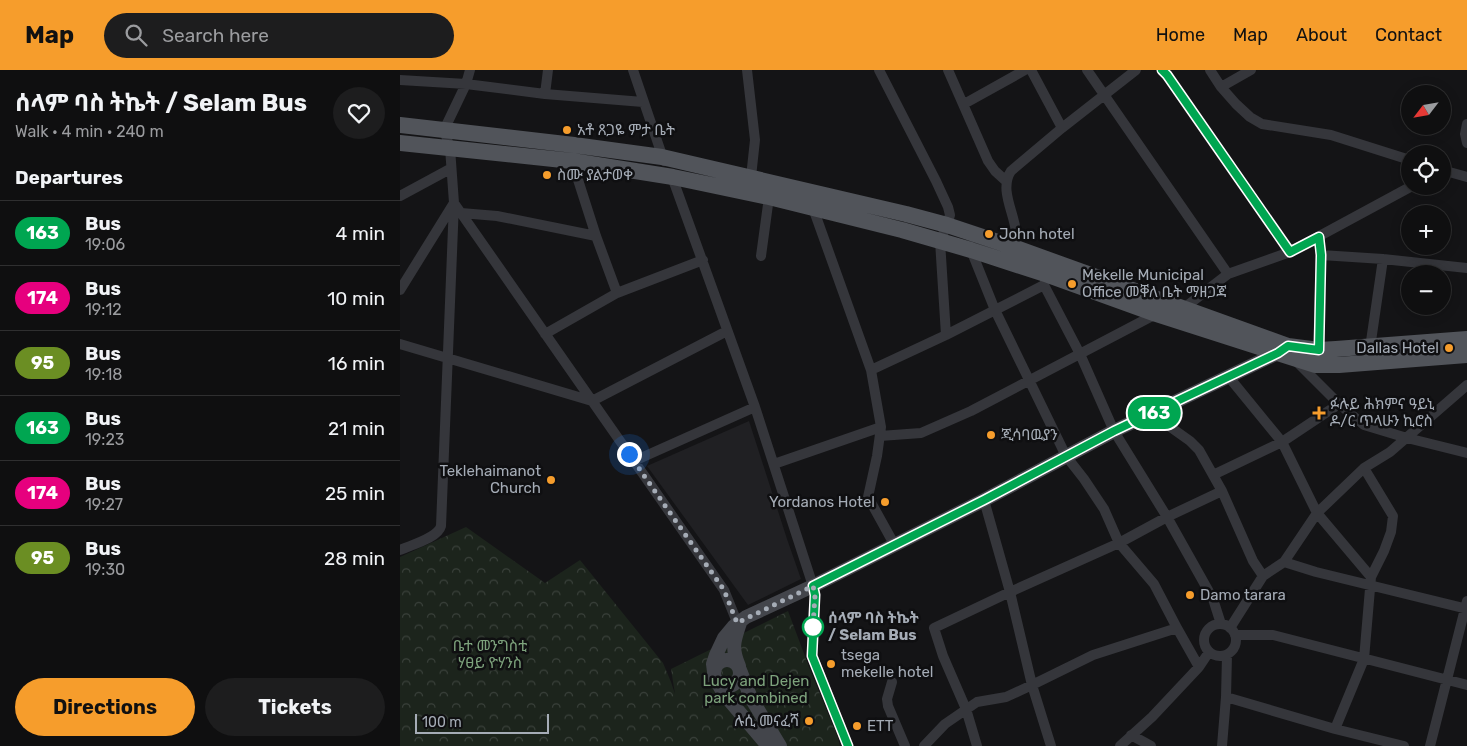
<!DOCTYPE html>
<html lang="en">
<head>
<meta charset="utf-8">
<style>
	body { margin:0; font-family:Rubik,"Noto Sans Ethiopic",sans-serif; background:#1d1d1e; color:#f1f3f6; height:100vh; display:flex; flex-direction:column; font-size:19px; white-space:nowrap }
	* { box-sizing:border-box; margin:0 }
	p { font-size:16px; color:#9b9c9f }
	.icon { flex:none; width:28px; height:28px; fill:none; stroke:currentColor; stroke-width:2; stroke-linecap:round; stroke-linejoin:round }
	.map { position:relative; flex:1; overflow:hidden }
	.panel { display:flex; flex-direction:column; background:#0f0f10; width:400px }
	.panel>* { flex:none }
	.badge { padding:0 10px; border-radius:16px; font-size:18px; line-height:32px }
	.needle { width:32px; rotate:239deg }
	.controls { position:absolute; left:1001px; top:15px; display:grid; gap:10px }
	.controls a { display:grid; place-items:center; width:50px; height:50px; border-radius:50%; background:#0f0f10; box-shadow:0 2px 12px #0003,0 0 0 1px #2f2f30; font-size:25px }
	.scale { position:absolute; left:15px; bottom:12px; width:134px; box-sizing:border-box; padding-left:5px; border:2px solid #a5acb6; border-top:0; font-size:14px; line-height:18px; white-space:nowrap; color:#a5acb6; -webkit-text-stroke:4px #0f0f11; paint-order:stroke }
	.you { position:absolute; width:25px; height:25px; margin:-12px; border:4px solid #fff; border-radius:50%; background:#1a73e8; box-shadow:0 0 0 8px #1a73e833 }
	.map>.badge { position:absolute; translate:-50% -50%; box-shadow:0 0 0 2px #fff }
	h2 { padding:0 15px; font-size:19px; line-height:45px }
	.round { display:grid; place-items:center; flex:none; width:52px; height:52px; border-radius:26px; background:#1d1d1e }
	.summary { display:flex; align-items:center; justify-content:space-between; height:85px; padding:0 15px }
	h1 { font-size:24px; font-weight:700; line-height:38px }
	.primary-button { display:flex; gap:10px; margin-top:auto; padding:10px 15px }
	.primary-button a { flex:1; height:58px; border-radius:30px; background:#f69d2c; color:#111; font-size:20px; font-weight:700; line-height:58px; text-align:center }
	.primary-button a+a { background:#1d1d1e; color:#f1f3f6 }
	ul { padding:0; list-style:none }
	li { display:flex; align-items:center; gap:15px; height:65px; padding:0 15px; border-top:1px solid #2f2f30 }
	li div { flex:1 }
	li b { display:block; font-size:19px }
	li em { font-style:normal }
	li .badge { min-width:55px; font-weight:700; text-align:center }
	header { display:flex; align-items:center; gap:30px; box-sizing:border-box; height:70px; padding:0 25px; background:#f69d2c; color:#111 }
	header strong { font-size:24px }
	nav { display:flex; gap:28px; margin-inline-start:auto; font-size:18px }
	.search { width:350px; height:45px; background:#1d1d1e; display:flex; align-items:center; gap:12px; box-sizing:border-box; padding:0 18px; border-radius:28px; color:#9b9c9f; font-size:19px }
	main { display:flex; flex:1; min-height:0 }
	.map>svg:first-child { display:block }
</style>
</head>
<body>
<header>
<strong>Map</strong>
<div class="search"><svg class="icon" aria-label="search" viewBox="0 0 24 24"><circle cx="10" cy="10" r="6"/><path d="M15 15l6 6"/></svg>Search here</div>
<nav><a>Home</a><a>Map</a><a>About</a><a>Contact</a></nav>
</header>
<main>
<section class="panel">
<div class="summary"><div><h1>ሰላም ባስ ትኬት / Selam Bus</h1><p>Walk · 4 min · 240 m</p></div><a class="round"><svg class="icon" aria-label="heart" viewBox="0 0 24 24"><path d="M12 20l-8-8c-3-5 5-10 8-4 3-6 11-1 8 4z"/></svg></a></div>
<h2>Departures</h2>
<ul>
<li><span class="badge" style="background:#00a651;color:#fff">163</span><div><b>Bus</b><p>19:06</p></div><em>4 min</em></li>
<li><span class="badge" style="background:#e6007e;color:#fff">174</span><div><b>Bus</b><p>19:12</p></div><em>10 min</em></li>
<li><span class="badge" style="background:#6b8e23;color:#fff">95</span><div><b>Bus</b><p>19:18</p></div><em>16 min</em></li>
<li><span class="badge" style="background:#00a651;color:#fff">163</span><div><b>Bus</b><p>19:23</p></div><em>21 min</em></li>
<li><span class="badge" style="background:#e6007e;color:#fff">174</span><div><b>Bus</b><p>19:27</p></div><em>25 min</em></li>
<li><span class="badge" style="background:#6b8e23;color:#fff">95</span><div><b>Bus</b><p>19:30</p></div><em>28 min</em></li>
</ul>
<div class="primary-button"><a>Directions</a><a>Tickets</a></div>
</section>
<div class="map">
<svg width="1067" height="676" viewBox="0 0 1067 676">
	<defs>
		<pattern id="forest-crowns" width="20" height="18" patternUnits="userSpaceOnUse" patternTransform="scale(1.25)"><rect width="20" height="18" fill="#1c241c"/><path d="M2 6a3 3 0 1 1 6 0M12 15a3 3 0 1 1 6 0" fill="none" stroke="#3a413b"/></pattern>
	</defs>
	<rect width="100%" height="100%" fill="#141416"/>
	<path fill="#202023" d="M349 351 387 469 401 509 348 535 247 396Z"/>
	<path fill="url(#forest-crowns)" d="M66 457 145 513 180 490 263 593 271 612 275 624 271 599 388 541 409 597 438 668 440 676H0V487Z"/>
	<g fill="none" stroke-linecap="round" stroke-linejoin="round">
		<path stroke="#35363b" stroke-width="10" d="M233 0 264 91
			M347 0 355 70 351 107
			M479 0 536 111 548 137 550 145 547 155 540 171 546 265
			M548 0 588 91 595 101 606 111
			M631 0 662 58
			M687 0 828 204
			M762 0 767 5 890 182
			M810 0 821 17 836 34 850 47 862 54 931 65 1010 90
			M0 10 66 14 145 24 243 32
			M821 17 851 0
			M145 24 148 0
			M564 34 625 0
			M1067 54 1065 64 1067 73
			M173 87 172 91 196 166 217 223
			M1042 100 1067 107
			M271 104 355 337 413 516 415 525 412 585 448 676
			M0 126 50 99
			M413 138 471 300 481 357 477 386 468 427 494 474
			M61 143 97 146 196 166
			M613 177 616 169V162C614 142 599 119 611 101L662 58 736 0
			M571 180 595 240 666 386 684 409 704 439 719 473 754 514 777 558
			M921 185 983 189 1067 198
			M361 186 369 127
			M649 200 644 215 680 284 714 361 767 447 813 529 821 554
			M0 220 54 133 324 520 339 557
			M784 238 828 204 890 182 1012 116
			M145 264 217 223 303 190
			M0 274 192 331 327 261
			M970 278 983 189
			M918 284 921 185 919 167
			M897 292 939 334 964 355 1007 368 1067 383
			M471 300 546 265 644 215
			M828 306 882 372 917 443 971 507 964 589 935 659
			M752 344 790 371 799 380 822 421 853 491 863 506
			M480 366 521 363 571 341 756 244
			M234 391 355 337
			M374 394 481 357
			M964 398 993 446 991 462 984 481 971 507
			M813 405 882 372 939 334
			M584 430 610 522 632 615 651 676
			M0 480C11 475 38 468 41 456L54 133 50 78 44 60 66 14 70 0
			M884 492 916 502 1067 539
			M804 570a16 16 0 1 1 32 0a16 16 0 1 1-32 0Z
			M830 558 863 506 884 492 917 443 964 398 990 382 1067 315
			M835 565H873L1067 615
			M492 612 487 629 488 636 505 676
			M826 627 935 659 1004 676
			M731 665 751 676
			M524 676 545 654 577 632 606 627 632 615 693 585 777 558 799 597
			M577 676 566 639 543 586 534 558 610 522 719 473 767 447 822 421
			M720 676 752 647 799 597 809 582
			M822 676 826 627 827 585
			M1030 676 1067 531"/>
		<path stroke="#43454b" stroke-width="14" d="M314 603a13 13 0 1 1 26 0a13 13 0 1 1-26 0Z
			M339 596C331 578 334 571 340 553
			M340 600 351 628 380 676
			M314 602 313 594 316 585 324 568 334 556 346 547 413 516 584 430 714 361 878 283 883 279
			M316 610 324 624 368 676"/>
		<path stroke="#51545a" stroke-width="16" d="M0 55 174 75 262 87 506 144 547 155 613 177 888 276 919 280 936 279 1067 269
			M0 73 172 91 273 107 369 127 502 160 571 180 648 205 756 244 915 295H939L1067 285"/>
	</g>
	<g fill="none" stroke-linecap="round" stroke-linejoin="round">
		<defs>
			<path id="line" d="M448 676 412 586 415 525 413 516 584 430 714 361 878 283 888 276 919 280 921 185 919 167 890 182 767 5 762 0"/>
		</defs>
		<use href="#line" stroke="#fff" stroke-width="11"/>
		<use href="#line" stroke="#00a651" stroke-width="8"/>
		<path stroke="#a5acb6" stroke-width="5" stroke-dasharray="0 9" d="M229 384 324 520 337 553 413 516 415 525 413 557"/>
	</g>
	<g fill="#f69d2c" stroke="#0f0f11" stroke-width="2">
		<circle cx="167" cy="60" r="5"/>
		<circle cx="147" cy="105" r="5"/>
		<circle cx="589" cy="164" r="5"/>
		<circle cx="672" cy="214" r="5"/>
		<circle cx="1049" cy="278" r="5"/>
		<path d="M916.5 335.5h5v5h5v5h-5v5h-5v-5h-5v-5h5z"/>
		<circle cx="591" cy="365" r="5"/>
		<circle cx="151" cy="410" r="5"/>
		<circle cx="485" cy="432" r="5"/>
		<circle cx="790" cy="525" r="5"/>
		<circle cx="431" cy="594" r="5"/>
		<circle cx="409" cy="651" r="5"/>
		<circle cx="457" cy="656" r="5"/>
	</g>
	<circle fill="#fff" stroke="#00a651" stroke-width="2.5" cx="413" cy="557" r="10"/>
	<g text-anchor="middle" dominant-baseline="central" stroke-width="5" stroke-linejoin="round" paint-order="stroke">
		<g font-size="15" fill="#a5acb6" stroke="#0f0f11" text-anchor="start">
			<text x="177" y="60">አቶ ጸጋዬ ምታ ቤት</text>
			<text x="157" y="105">ስሙ ያልታወቀ</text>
			<text x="599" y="164">John hotel</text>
			<text x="682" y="205">Mekelle Municipal<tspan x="682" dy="17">Office መቐለ ቤት ማዘጋጃ</tspan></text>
			<text x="1039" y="278" text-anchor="end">Dallas Hotel</text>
			<text x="930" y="334">ፉሉይ ሕክምና ዓይኒ<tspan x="930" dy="17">ዶ/ር ጥላሁን ኪሮስ</tspan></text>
			<text x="601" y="365">ጂሳባዉያን</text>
			<text x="141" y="401" text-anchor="end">Teklehaimanot<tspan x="141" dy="17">Church</tspan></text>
			<text x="475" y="432" text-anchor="end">Yordanos Hotel</text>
			<text x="800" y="525">Damo tarara</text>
			<text x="441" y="585">tsega<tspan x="441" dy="17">mekelle hotel</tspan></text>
			<text x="399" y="651" text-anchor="end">ሉሲ መናፈሻ</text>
			<text x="467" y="656">ETT</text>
		</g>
		<g font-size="15" font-weight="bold" fill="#a5acb6" stroke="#0f0f11" text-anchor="start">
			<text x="428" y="548">ሰላም ባስ ትኬት<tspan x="428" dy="17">/ Selam Bus</tspan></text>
		</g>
		<g font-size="15" fill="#7da27c" stroke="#0f0f11">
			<text x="90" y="576">ቤተ መንግስቲ<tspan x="90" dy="17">ሃፀይ ዮሃንስ</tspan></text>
			<text x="356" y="611">Lucy and Dejen<tspan x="356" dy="17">park combined</tspan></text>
		</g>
	</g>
</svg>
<div class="controls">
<a><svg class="needle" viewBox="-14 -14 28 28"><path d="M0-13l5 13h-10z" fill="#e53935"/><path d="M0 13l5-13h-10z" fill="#9b9c9f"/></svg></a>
<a><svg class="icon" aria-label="locate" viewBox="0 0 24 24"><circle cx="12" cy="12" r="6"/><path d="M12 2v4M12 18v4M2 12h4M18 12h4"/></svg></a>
<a>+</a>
<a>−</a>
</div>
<div class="scale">100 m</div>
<div class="you" style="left:229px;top:384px"></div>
<b class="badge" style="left:754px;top:343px;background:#00a651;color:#fff">163</b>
</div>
</main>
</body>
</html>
